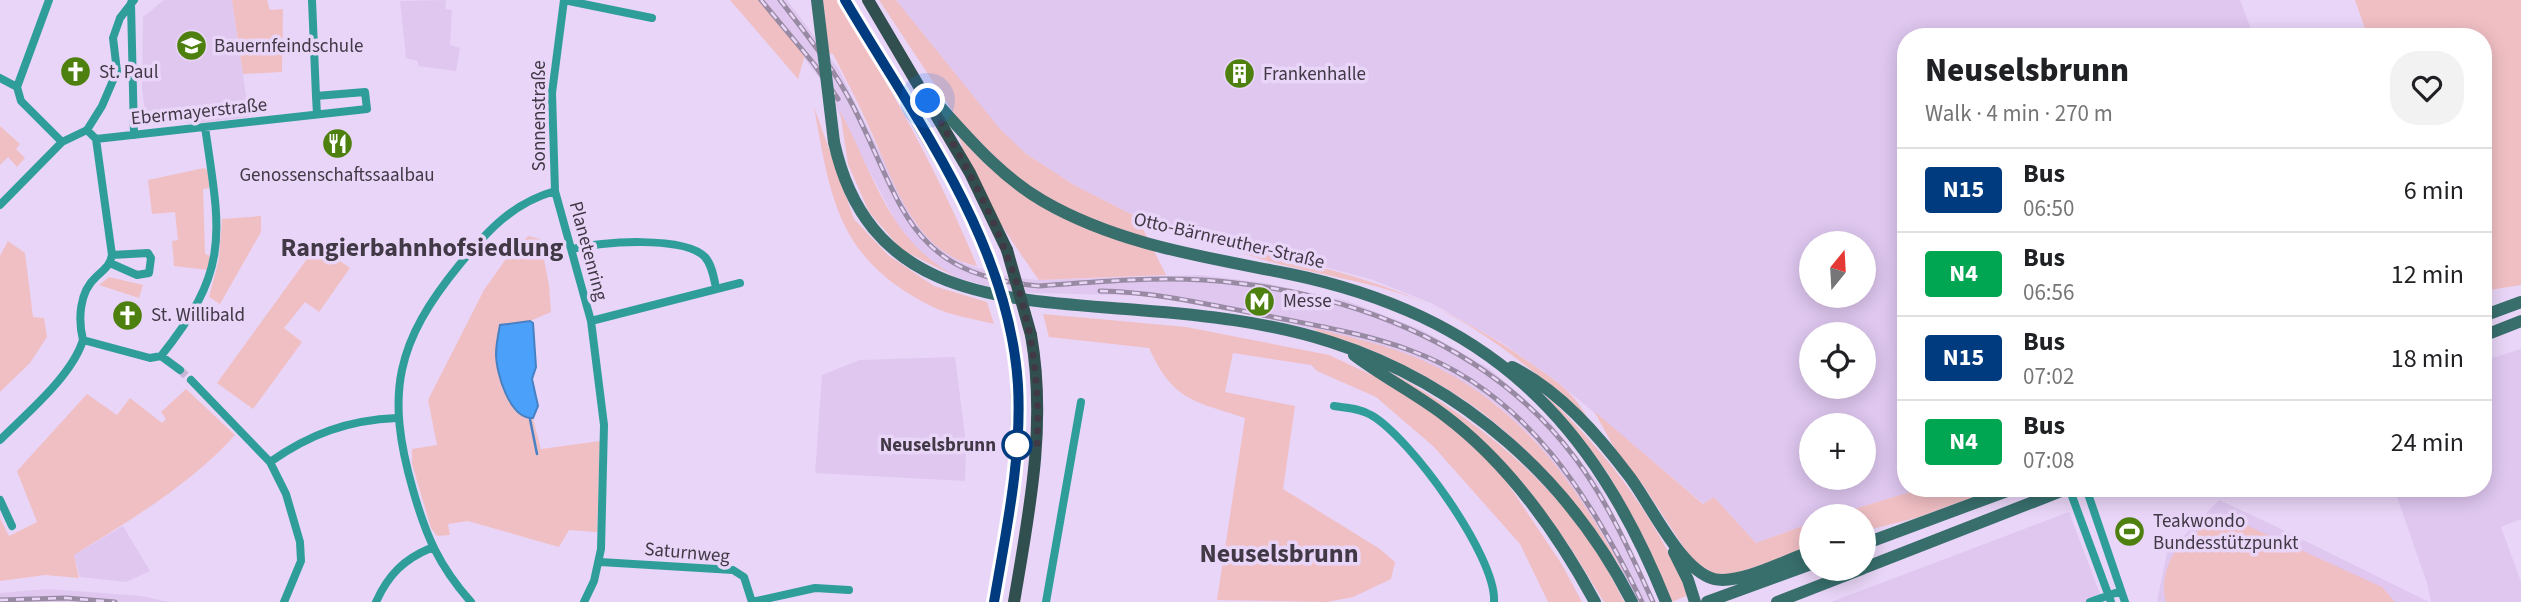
<!DOCTYPE html>
<html lang="en">
<head>
<meta charset="utf-8">
<style>
	body { margin:0; font-family:"Source Sans 3",sans-serif; background:#f2f2f2; color:#202124; height:100vh; display:flex; flex-direction:column; font-size:26px; white-space:nowrap }
	* { box-sizing:border-box; margin:0 }
	p { font-size:23px; color:#757577 }
	.icon { flex:none; width:38px; height:38px; fill:none; stroke:currentColor; stroke-width:2; stroke-linecap:round; stroke-linejoin:round }
	.map { position:relative; flex:1; overflow:hidden }
	.sheet { position:absolute; left:1897px; top:28px; width:595px; height:469px; display:flex; flex-direction:column; background:#fff; border-radius:28px; box-shadow:0 4px 18px #0003 }
	.sheet>* { flex:none }
	.badge { padding:0 14px; border-radius:5px; font-size:24px; line-height:46px }
	.needle { width:46px; rotate:18deg }
	.fabs { position:absolute; left:1799px; top:231px; display:grid; gap:14px }
	.fabs a { display:grid; place-items:center; width:77px; height:77px; border-radius:50%; background:#fff; box-shadow:0 4px 18px #0003; font-size:35px }
	.you { position:absolute; width:35px; height:35px; margin:-18px; border:5px solid #fff; border-radius:50%; background:#1a73e8; box-shadow:0 0 0 10px #1a73e833 }
	.map>.badge { position:absolute; translate:-50% -50%; box-shadow:0 0 0 4px #fff }
	.round { display:grid; place-items:center; flex:none; width:74px; height:74px; border-radius:28px; background:#f2f2f2 }
	.summary { display:flex; align-items:center; justify-content:space-between; height:119px; padding:0 28px }
	h1 { font-size:33px; font-weight:800; line-height:52px }
	ul { padding:0; list-style:none }
	li { display:flex; align-items:center; gap:21px; height:84px; padding:0 28px; border-top:2px solid #e0e0e0 }
	li div { flex:1 }
	li b { display:block; font-size:26px }
	li em { font-style:normal }
	li .badge { min-width:77px; font-weight:700; text-align:center }
	.map>svg:first-child { display:block }
</style>
</head>
<body>
<div class="map">
<svg width="2521" height="602" viewBox="0 0 2521 602">
	<rect width="100%" height="100%" fill="#e9d5f7"/>
	<path fill="#dfc7f0" fill-rule="evenodd" d="M164 0H232L249 117 201 123H146L142 87 143 17Z
		M446 0 445 9 452 10 450 45 460 48 456 71 418 66V61L406 58 400 1Z
		M759 0H787L838 68 915 223 929 239 965 264 1009 277 1039 280 1200 275 1266 283 1348 301 1422 330 1490 369 1551 423 1599 485 1656 602H1638L1607 541 1534 439 1497 405 1444 371 1368 342 1238 312 1147 296 1009 292 958 278 935 266 902 233 821 80Z
		M896 0H2240L2254 37H1906V488H1923L1831 516H1811V523L1756 543 1714 497 1704 504 1555 380 1501 342 1431 303 1373 280 1137 217 1074 185 1025 153 1000 130ZM1811 243H1864V296H1811ZM1811 334H1864V387H1811ZM1811 425H1864V478H1811Z
		M2521 349V519L2501 527 2521 582V602H2431L2427 583 2394 488H2483V361Z
		M955 357 966 444 965 481 815 473 822 375 860 360Z
		M2219 500 2275 526 2429 602H2157L2167 553Z
		M2069 512 2103 602H1831Z
		M123 526 150 571 126 582 80 577 74 555Z
		M49 589 141 596 169 602H0V593Z"/>
	<path fill="#f0bfc4" d="M232 0H267L270 10 283 9 282 72 243 74Z
		M730 0H759L805 55 798 79Z
		M823 0H838C889 85 940 175 977 266 913 253 893 178 869 127 858 102 845 78 833 54L829 53Z
		M879 0H896L1000 129 1025 153 1074 185 1137 217 1166 275 1039 280C1010 240 958 163 955 115Z
		M2355 0H2521V285L2483 291V37H2368Z
		M814 107 854 219 888 255 934 286 987 302 994 324C975 319 951 316 933 307 838 260 831 201 814 107Z
		M840 111C875 176 888 240 958 278L902 250 869 212 848 164Z
		M0 126 20 144 16 149 25 158 17 167 8 157 0 165Z
		M204 168 208 170 210 188 203 189 205 254 211 256 208 270 174 266 172 241 178 240 175 212 152 214 148 180Z
		M261 216V232L220 304 209 297 219 259 222 219Z
		M528 236 540 239 549 285 551 312 530 321 500 325C493 370 503 383 528 419L533 418 541 449 600 441 597 532 569 530 559 547 468 521 448 524 450 535 437 536 431 528 412 464V449L437 445 428 400 484 290 508 256Z
		M8 241 25 253 33 317 44 318 47 337 30 363 0 392V256Z
		M317 245 350 268 319 312 305 302 284 328 302 342 253 409 217 383Z
		M1242 250C1348 270 1437 297 1526 360 1556 381 1572 389 1590 422 1533 369 1468 313 1392 291 1342 276 1291 270 1242 253Z
		M109 277 143 285 139 298 99 285Z
		M1043 314 1186 327 1329 355 1385 381 1461 433 1504 478 1561 563 1582 602H1548L1520 544 1434 447 1376 397 1317 371 1311 365 1233 353 1225 392 1295 406 1283 489 1380 549 1395 562 1391 579 1353 597 1327 602 1217 600 1245 418C1194 401 1173 401 1149 348L1049 337Z
		M1313 328C1358 339 1405 349 1446 372 1530 417 1580 491 1624 573 1575 498 1517 429 1439 384 1409 367 1378 351 1346 341 1337 338 1318 334 1313 328Z
		M1392 373C1491 427 1575 498 1624 602H1604L1570 547 1527 488Z
		M186 389 235 435C190 485 130 520 74 555L79 578 45 575 0 581V518L9 536 37 522 17 471 87 394 117 415 130 398 162 423 166 419 161 412Z
		M1543 392C1606 452 1655 514 1688 595L1672 602 1635 521 1607 472Z
		M1594 411 1703 504 1714 497 1756 543 1811 523V548L1730 575H1716L1692 560 1643 485 1616 451Z
		M1923 488H1997L1916 518 1864 531V516H1831Z
		M2230 525 2248 526 2382 587 2395 602H2166C2158 574 2175 540 2202 529 2210 526 2221 526 2230 525Z"/>
	<path fill="#4ba0f9" stroke="#4881c3" stroke-width="2" d="M530 321 533 323 536 367 532 379 538 406 533 418C510 420 496 373 496 354 496 345 498 335 500 325Z"/>
	<g fill="none" stroke-linecap="round" stroke-linejoin="round">
		<path stroke="#4881c3" stroke-width="2.5" d="M530 419 537 454"/>
		<path stroke="#c7b6d4" stroke-width="8" stroke-dasharray="8 4" stroke-linecap="butt" d="M180 370 191 380"/>
		<path stroke="#2f9e9a" stroke-width="8" d="M312 0 316 96
			M564 0 552 93 555 191 591 321 604 425 601 549 594 581 584 602
			M564 0 652 18
			M131 3 134 135
			M0 78 17 87 21 101 62 142
			M17 87 49 0
			M87 130 96 139 367 109 365 92 316 96 317 114
			M0 205 62 142 87 130 102 106 117 71 113 38 120 18 134 0
			M573 249C600 241 685 236 705 257 712 265 714 278 716 288
			M110 263 137 275 149 273 151 258 148 253 112 255
			M591 321 740 283
			M83 340C78 320 79 292 96 277 104 269 110 266 112 255L96 139
			M83 340 150 358 161 356 180 370
			M161 356C232 268 220 232 205 127
			M191 380 270 462 286 494 300 542 301 561 284 602
			M1334 406C1346 408 1360 408 1371 415 1410 437 1497 557 1494 602
			M0 440C26 414 72 376 83 340
			M270 462C310 434 348 420 397 418
			M2069 488 2111 602
			M2086 488 2125 602
			M0 500 12 526
			M600 562 733 570 744 577 752 602 815 588 849 590
			M376 602C388 575 404 559 431 548
			M471 602C439 566 426 536 413 490 385 393 396 342 460 264 488 230 513 203 555 191
			M1046 602 1081 402
			M2090 602 2121 591"/>
		<path stroke="#386f6d" stroke-width="12" d="M924 89C961 129 995 173 1043 201 1119 245 1206 257 1290 274 1487 315 1592 418 1666 602
			M834 142C869 301 1006 299 1138 310 1203 315 1269 322 1331 342 1463 384 1570 480 1632 602
			M2483 316 2521 302
			M2483 336 2521 321
			M1354 355C1383 377 1415 393 1444 415 1508 463 1557 532 1595 602
			M1512 367C1559 390 1598 435 1629 476 1650 503 1680 570 1714 579 1739 585 1787 560 1811 551
			M1864 544 2015 488
			M1674 552 1688 580 1695 602
			M1864 568 2069 488
			M1707 602 1811 564
			M1777 602 1862 569"/>
		<path stroke="#304f4e" stroke-width="12" d="M845 0 948 174 982 242
			M868 0 970 173 1007 250
			M994 602C1010 511 1026 423 1011 331
			M1014 602C1029 513 1047 425 1031 335"/>
		<defs>
			<path id="rail" d="M761 0 814 64 838 99
				M780 0C806 34 833 67 853 106 904 206 907 274 1039 286 1093 282 1149 277 1203 280 1342 289 1489 342 1575 458 1608 502 1630 552 1653 602
				M1100 291C1159 292 1215 306 1273 317 1319 326 1367 334 1412 351 1528 394 1590 497 1642 602
				M0 600 66 598 115 602"/>
		</defs>
		<use href="#rail" stroke="#988aa2" stroke-width="5"/>
		<use href="#rail" stroke="#e9d5f7" stroke-width="2.5" stroke-dasharray="8" stroke-linecap="butt"/>
		<path stroke="#386f6d" stroke-width="12" d="M817 0 834 142"/>
		<path stroke="#304f4e" stroke-width="12" d="M982 242 996 276 1011 331
			M1007 250 1031 335"/>
	</g>
	<g fill="none" stroke-linecap="round" stroke-linejoin="round">
		<defs>
			<path id="line" d="M845 0C915 119 1009 242 1018 385 1022 458 1006 531 994 602"/>
		</defs>
		<use href="#line" stroke="#fff" stroke-width="16"/>
		<use href="#line" stroke="#003b80" stroke-width="10"/>
		<path stroke="#413946" stroke-width="7" stroke-dasharray="0 12.6" d="M928 101C996 214 1044 311 1037 447L1017 445"/>
	</g>
	<defs>
		<symbol id="school-disc" viewBox="-11 -11 22 22"><circle r="9.5" fill="#4e8010" stroke="#e9d5f7"/><path d="M0-5L7-2L0 1L-7-2ZM-4 1L0 2.5L4 1V4Q0 6-4 4Z" fill="#fff"/></symbol>
		<symbol id="church-disc" viewBox="-11 -11 22 22"><circle r="9.5" fill="#4e8010" stroke="#e9d5f7"/><path d="M-1.2-6h2.4v3.5h3.3v2.4h-3.3V6h-2.4V-.1h-3.3v-2.4h3.3Z" fill="#fff"/></symbol>
		<symbol id="building-disc" viewBox="-11 -11 22 22"><circle r="9.5" fill="#4e8010" stroke="#e9d5f7"/><path d="M-4-6H4V6H1V3H-1V6H-4ZM-2.5-4.3h1.7v1.8h-1.7ZM.8-4.3h1.7v1.8H.8ZM-2.5-1h1.7V.8h-1.7ZM.8-1h1.7V.8H.8Z" fill="#fff"/></symbol>
		<symbol id="restaurant-disc" viewBox="-11 -11 22 22"><circle r="9.5" fill="#4e8010" stroke="#e9d5f7"/><path d="M-5-6h1v4h1v-4h1v4h1v-4h1v5L-1.5 .5V6h-2V.5L-5-1ZM5-6V6H3V1.5H1.5Q1.5-4 5-6Z" fill="#fff"/></symbol>
		<symbol id="metro-disc" viewBox="-11 -11 22 22"><circle r="9.5" fill="#4e8010" stroke="#e9d5f7"/><path d="M-5.5 5V-5H-3L0 0L3-5H5.5V5H3V-.5L0 4L-3-.5V5Z" fill="#fff"/></symbol>
		<symbol id="stadium-disc" viewBox="-11 -11 22 22"><circle r="9.5" fill="#4e8010" stroke="#e9d5f7"/><path d="M0-5a6.5 5 0 1 0 0 10a6.5 5 0 1 0 0-10ZM-3.5-1.8h7v3.6h-7Z" fill="#fff"/></symbol>
	</defs>
	<g fill-rule="evenodd">
		<use href="#school-disc" x="174" y="28" width="35" height="35"/>
		<use href="#church-disc" x="58" y="54" width="35" height="35"/>
		<use href="#building-disc" x="1222" y="56" width="35" height="35"/>
		<use href="#restaurant-disc" x="320" y="126" width="35" height="35"/>
		<use href="#metro-disc" x="1242" y="284" width="35" height="35"/>
		<use href="#church-disc" x="110" y="298" width="35" height="35"/>
		<use href="#stadium-disc" x="2112" y="514" width="35" height="35"/>
	</g>
	<circle fill="#fff" stroke="#003b80" stroke-width="3.5" cx="1017" cy="445" r="14"/>
	<g text-anchor="middle" dominant-baseline="central" stroke-width="7" stroke-linejoin="round" paint-order="stroke">
		<g font-size="19" fill="#413946" stroke="#e9d5f7" text-anchor="start">
			<text x="214" y="46">Bauernfeindschule</text>
			<text x="99" y="72">St. Paul</text>
			<text x="1263" y="74">Frankenhalle</text>
			<text x="337" y="175" text-anchor="middle">Genossenschaftssaalbau</text>
			<text x="1283" y="301">Messe</text>
			<text x="151" y="315">St. Willibald</text>
			<text x="2153" y="521">Teakwondo<tspan x="2153" dy="22">Bundesstützpunkt</tspan></text>
		</g>
		<g font-size="19" fill="#413946" stroke="#e9d5f7">
			<text transform="translate(199 112) rotate(-6)">Ebermayerstraße</text>
			<text transform="translate(539 116) rotate(-90)">Sonnenstraße</text>
			<text transform="translate(1229 241) rotate(13)">Otto-Bärnreuther-Straße</text>
			<text transform="translate(588 251) rotate(75)">Planetenring</text>
			<text transform="translate(687 553) rotate(5)">Saturnweg</text>
		</g>
		<g font-size="19" font-weight="bold" fill="#413946" stroke="#e9d5f7" text-anchor="end">
			<text x="996" y="445">Neuselsbrunn</text>
		</g>
		<g font-size="26" font-weight="bold" fill="#413946" stroke="#e9d5f7">
			<text x="422" y="247">Rangierbahnhofsiedlung</text>
			<text x="1279" y="553">Neuselsbrunn</text>
		</g>
	</g>
</svg>
<div class="fabs">
<a><svg class="needle" viewBox="-14 -14 28 28"><path d="M0-13l5 13h-10z" fill="#e53935"/><path d="M0 13l5-13h-10z" fill="#757577"/></svg></a>
<a><svg class="icon" aria-label="locate" viewBox="0 0 24 24"><circle cx="12" cy="12" r="6"/><path d="M12 2v4M12 18v4M2 12h4M18 12h4"/></svg></a>
<a>+</a>
<a>−</a>
</div>
<div class="you" style="left:928px;top:101px"></div>
<section class="sheet">
<div class="summary"><div><h1>Neuselsbrunn</h1><p>Walk · 4 min · 270 m</p></div><a class="round"><svg class="icon" aria-label="heart" viewBox="0 0 24 24"><path d="M12 20l-8-8c-3-5 5-10 8-4 3-6 11-1 8 4z"/></svg></a></div>
<ul>
<li><span class="badge" style="background:#003b80;color:#fff">N15</span><div><b>Bus</b><p>06:50</p></div><em>6 min</em></li>
<li><span class="badge" style="background:#00a651;color:#fff">N4</span><div><b>Bus</b><p>06:56</p></div><em>12 min</em></li>
<li><span class="badge" style="background:#003b80;color:#fff">N15</span><div><b>Bus</b><p>07:02</p></div><em>18 min</em></li>
<li><span class="badge" style="background:#00a651;color:#fff">N4</span><div><b>Bus</b><p>07:08</p></div><em>24 min</em></li>
</ul>
</section>
</div>
</body>
</html>
